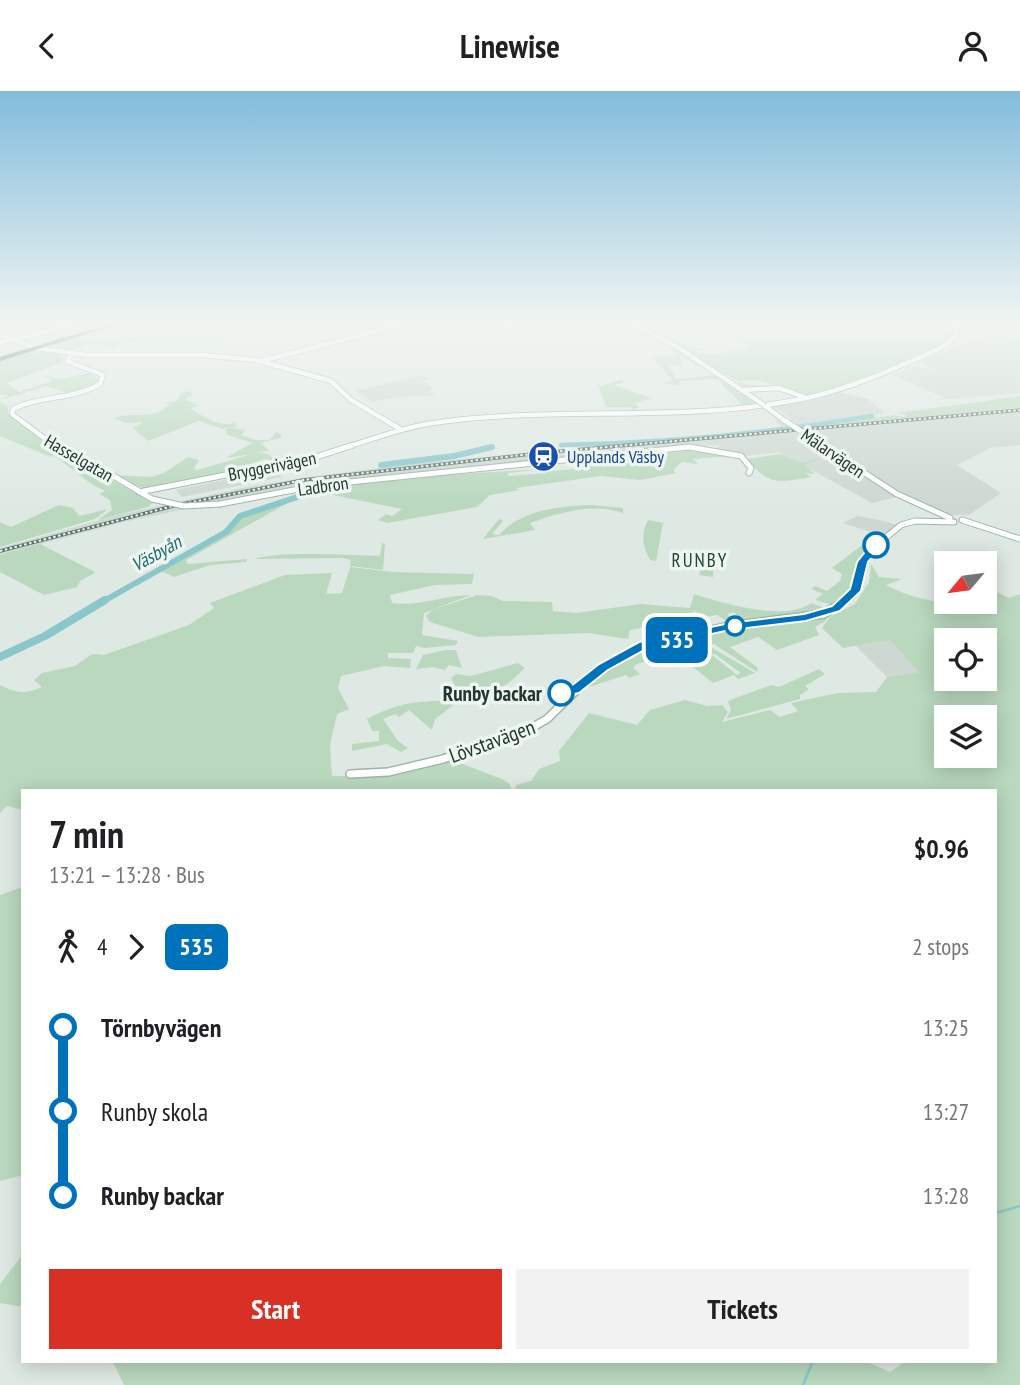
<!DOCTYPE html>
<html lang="en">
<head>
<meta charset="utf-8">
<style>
	body { margin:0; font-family:"PT Sans Narrow",sans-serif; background:#f2f2f2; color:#202124; height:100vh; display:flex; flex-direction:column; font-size:26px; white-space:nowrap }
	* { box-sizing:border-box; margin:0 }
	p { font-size:23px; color:#757577 }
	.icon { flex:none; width:38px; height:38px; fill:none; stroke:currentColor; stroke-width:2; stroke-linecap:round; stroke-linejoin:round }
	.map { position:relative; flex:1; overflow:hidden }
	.details { position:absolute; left:21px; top:698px; width:976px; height:574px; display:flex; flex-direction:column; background:#fff; border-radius:0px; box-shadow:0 4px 18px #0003 }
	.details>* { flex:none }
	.badge { padding:0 14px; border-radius:10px; font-size:24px; line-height:46px }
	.needle { width:46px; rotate:241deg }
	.controls { position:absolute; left:934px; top:460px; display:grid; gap:14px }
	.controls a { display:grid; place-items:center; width:63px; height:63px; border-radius:0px; background:#fff; box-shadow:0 4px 18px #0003; font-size:35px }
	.map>.badge { position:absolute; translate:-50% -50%; box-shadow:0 0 0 4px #fff }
	.legs { display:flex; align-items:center; gap:10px; height:77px; padding:0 28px; font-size:23px }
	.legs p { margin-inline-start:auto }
	.summary { display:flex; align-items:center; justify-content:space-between; height:119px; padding:0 28px }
	h1 { font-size:38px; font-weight:800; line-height:52px }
	.button { display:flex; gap:14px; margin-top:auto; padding:14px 28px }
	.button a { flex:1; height:80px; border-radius:0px; background:#d93025; color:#fff; font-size:28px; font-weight:800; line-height:80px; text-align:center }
	.button a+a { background:#f2f2f2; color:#202124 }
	ul { padding:0 28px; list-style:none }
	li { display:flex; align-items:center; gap:24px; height:84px; font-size:26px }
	li i { display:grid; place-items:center; width:10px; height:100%; margin:0 9px; background:currentColor }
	li i::after { content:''; width:18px; height:18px; margin:-9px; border:5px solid; border-radius:50%; background:#fff }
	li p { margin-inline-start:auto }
	li:first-child i { background:linear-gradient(#0000 50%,currentColor 0) }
	li:last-child i { background:linear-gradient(currentColor 50%,#0000 0) }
	header { display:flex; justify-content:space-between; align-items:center; height:91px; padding:0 28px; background:#fff; font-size:32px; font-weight:800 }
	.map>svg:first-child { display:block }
</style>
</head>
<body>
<header><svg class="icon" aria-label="back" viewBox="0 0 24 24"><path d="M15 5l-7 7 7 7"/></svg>Linewise<svg class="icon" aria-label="person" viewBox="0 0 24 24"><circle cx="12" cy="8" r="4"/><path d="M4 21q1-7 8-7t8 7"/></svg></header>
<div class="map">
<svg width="1020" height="1294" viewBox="0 0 1020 1294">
	<rect width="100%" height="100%" fill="#dfe9e3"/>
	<path fill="#cdd8d2" d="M980 246 1020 255V302L936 309 945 307 894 284 916 275 936 280 921 270Z
		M421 284 429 288 423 290 434 298 429 299 436 304 397 306 372 311 356 300Z
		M839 301 868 308 885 322 804 334 781 335 775 330 791 328 772 314 813 309Z
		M1020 317V354L991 357 957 374 1001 402 969 424H951L916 409 878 389 844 361 836 362 804 344 896 406 872 412 779 361 745 365 716 358 720 354H703L418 381 277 399 123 431 0 464V457L119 424 242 397 317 385 418 372Z
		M277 378 282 386 182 406 176 399Z
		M857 425 875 428 898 434 883 445 843 432Z
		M890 549 920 581 887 586 856 555Z"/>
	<path fill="#b9d8be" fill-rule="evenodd" d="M122 234H278L223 249 123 251 110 258C92 248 86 256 70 260 63 261 49 257 40 256Z
		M711 234H864L876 237 920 234 956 243 944 252 935 253H944C920 264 829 307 808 304 783 300 766 285 740 291 752 297 763 293 776 295L742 296 738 290 721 281 729 288 666 246 675 242 681 245 672 247C684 254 696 257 711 259L698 260C711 269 734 259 749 255Z
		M964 234H1020V255L966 242Z
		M656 249 684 262 715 283 680 265 682 274H668L676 288 716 284 757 312 742 314 731 302 725 301H729L721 292 723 290 718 288 679 290 681 294 661 292 673 289 660 275H654L659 274 653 266 676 265 672 260 676 258Z
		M36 259 64 264 62 272 7 292 19 301 52 290 45 285 61 288 89 282 100 288 98 292 81 300 67 302 47 295 0 309 9 303 0 304V271Z
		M621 289 626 291 614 294 651 307 635 312 639 317H635L636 320 630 316H606L597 291 600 295Z
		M190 300 193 304 185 308 199 315 190 317C204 326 218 336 234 332L238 335 230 337 246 339 241 344 255 349H270L276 341 282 344 280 347 261 352 269 360 256 361 267 363 284 372 255 377 251 374 264 375 276 370 264 368 224 383 145 398 112 384 152 386 164 382 188 366 199 369 194 378 197 379 252 363 226 367 252 352 228 344 225 339 230 336 223 338 199 330 148 350 133 337 144 331 125 332 114 327C133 320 154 330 170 313L165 312 177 310 181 303H178Z
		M1020 305V317L829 334 875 325 880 329 879 326 895 324 904 326 906 324 898 322Z
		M0 311 8 316V322L63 362 51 366 0 345Z
		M698 357 730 365 693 368 698 373 682 371 673 379 676 382 640 389 601 385 516 397 520 399 490 404 477 416 387 432 378 429 386 423 392 425 402 418 328 403 359 392 457 380 460 383 543 378 508 382V385L549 382 545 381 591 376 593 370Z
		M67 362 152 412 148 416 98 429 112 419 110 409 99 403 105 400C85 391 73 377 55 366Z
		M781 363 801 372 826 366 805 374 815 383 805 382 812 386C778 391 770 396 747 368Z
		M295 408 186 469 188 473 247 468 246 471 210 474 174 486 161 480 174 469 228 441 243 425Z
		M59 414 72 417 80 425 108 418 95 428 0 456V431L11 436Z
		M591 414 623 417V422C593 411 558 422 530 432L535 439 483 448 499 428 503 430 492 443 499 444C521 419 559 415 591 414Z
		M648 429 663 432 656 470 650 469C643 455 640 445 648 429Z
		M874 445 880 447 860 469 850 500 834 514 815 509 823 503 811 498 815 495 827 500 840 490 842 483 832 477Z
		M382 452 385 453 383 479 350 475 351 469 343 467 255 468 249 471C266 458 355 465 380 465Z
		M40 453 93 480 95 482 81 489 77 496 44 504 0 481V464Z
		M686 459 714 460 713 486 699 484 702 476 680 472Z
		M871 473 879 486 902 488 886 494C916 510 961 518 995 510L985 502 993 499 1009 507 1020 503V1294H124L113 1271 865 1270 890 1281 905 1271 996 1270V700H515L516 694 531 690 539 678 560 670 559 660 589 622 637 634 650 619 685 609 707 615 722 614 728 621 722 631 770 619 780 626 798 620 791 612 838 602 876 601 887 586 919 581 890 549 843 557 822 537 830 526 855 513 869 491ZM947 550H985V588H947ZM947 626H985V665H947Z
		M350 476 393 481 474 483 472 493 435 494 390 504 392 512C419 516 444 504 471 504L424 522 422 544 458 550 456 554 425 557 416 555 413 562H388V567L411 568 410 577 384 575 341 585 338 597 349 618 337 623 330 653 332 685H368L450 668 504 689 510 693 511 700H23V719L7 715 0 722V594C16 602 25 604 42 596L34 589 42 582 75 575 92 563 104 564 189 534 214 517 210 512 285 484 332 482 326 503 342 502Z
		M694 503C722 512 786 531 811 512L828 518 814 523 729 532 741 529 734 521 727 523 733 529 728 531 717 524 704 526 695 520 672 532 630 539 628 548 588 542 478 546 430 531 426 525 432 519 477 504 492 505 503 510 552 511 553 520 576 522 641 513 690 517Z
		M825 524 826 530 815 536 819 544 777 559 758 546 730 556 758 577 757 581 714 553 709 555 755 582 738 588 734 584 713 592 688 572 712 564 737 584 741 582 715 563 687 560 680 570 671 563 637 573 633 577 640 583 629 587 626 584 589 596 582 594 651 554 688 549 731 537Z
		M446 559H456L462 577 449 574 445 579 433 576 416 578 423 564Z
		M518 572 525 577C512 588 507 599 491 595L482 600 475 598 435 628 432 639 409 619 399 626 395 623 383 628 398 650 408 657 401 661 387 653 352 660V653L379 650V640H372L367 628C383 619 403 612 421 611 437 609 446 611 460 604L451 587 456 583 471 585Z
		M819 578 825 583 805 595 809 598 800 604V608L726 628 731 619 728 610 771 594 779 596Z
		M23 796V1084L0 1090V804Z
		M23 1163V1216L0 1212V1193Z"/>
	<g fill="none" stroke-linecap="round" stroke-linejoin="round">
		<path stroke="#8ac7ca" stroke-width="2.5" d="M996 1122 1020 1115
			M803 1294 813 1270"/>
		<path stroke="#8ac7ca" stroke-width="4.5" d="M561 354C665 352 770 342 872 325"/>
		<path stroke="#8ac7ca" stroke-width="6" d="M381 374 454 365 492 356
			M102 511 226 441 240 425 330 395"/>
		<path stroke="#8ac7ca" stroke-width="8" d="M0 566 45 545 105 509"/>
		<defs>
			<path id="secondary-far2" d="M635 234 679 257 758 310
				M0 244 30 255
				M0 251 76 234
				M37 257 87 264H202L256 269 331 290 351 309 402 339
				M261 270 400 234
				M742 299 779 297 804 306
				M765 315 784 329
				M56 356 12 323 13 318C41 304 73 309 100 293L103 284 67 270 72 263
				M347 356C378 346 408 335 440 331 563 314 689 333 811 306 855 296 900 275 941 257L954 247 960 234"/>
			<path id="secondary-far1" d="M53 354 82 366 152 408
				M834 362 897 403 950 427
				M139 401 313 367 353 354
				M220 413 320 394 689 356 741 365 751 377 749 382
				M962 429 1020 448
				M844 511 852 504 866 463 901 434 915 430 954 431"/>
			<path id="secondary" d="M350 683 388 681 443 668 533 636 547 628 591 585 644 554 730 535 824 523 846 509"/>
			<path id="highway" d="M107 234H115L0 270V266Z"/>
		</defs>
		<use href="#secondary-far2" stroke="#9fb3a9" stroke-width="6"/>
		<use href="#secondary-far1" stroke="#9fb3a9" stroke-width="7"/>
		<use href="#secondary" stroke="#9fb3a9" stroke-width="10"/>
		<use href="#highway" stroke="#bcc3c1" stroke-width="2"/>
		<use href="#secondary-far2" stroke="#fff" stroke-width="4.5"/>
		<use href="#secondary-far1" stroke="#fff" stroke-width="5"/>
		<use href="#secondary" stroke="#fff" stroke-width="7"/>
		<use href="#highway" fill="#306051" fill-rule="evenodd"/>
		<defs>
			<path id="rail" d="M0 460 177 414 303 389 540 362 1020 319"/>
		</defs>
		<use href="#rail" stroke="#5b736a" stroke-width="3.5"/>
		<use href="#rail" stroke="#eef6f1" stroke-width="2" stroke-dasharray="2.5" stroke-linecap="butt"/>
		<defs>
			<path id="secondary-bridge-far1" d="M758 310 765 315
				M784 329 825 356"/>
			<path id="secondary-bridge" d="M822 354 834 362
				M152 408 184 415 220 413"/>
		</defs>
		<use href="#secondary-bridge-far1" stroke="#9fb3a9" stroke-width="6" stroke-linecap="butt"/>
		<use href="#secondary-bridge" stroke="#9fb3a9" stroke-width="7" stroke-linecap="butt"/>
		<use href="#secondary-bridge-far1" stroke="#fff" stroke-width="4.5"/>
		<use href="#secondary-bridge" stroke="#fff" stroke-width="5"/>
	</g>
	<linearGradient id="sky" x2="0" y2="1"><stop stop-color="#82bcdc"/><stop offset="0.56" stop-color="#f1f5f2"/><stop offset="1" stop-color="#f1f5f2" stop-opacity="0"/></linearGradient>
	<rect width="1020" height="415" fill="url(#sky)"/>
	<path fill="#0072bc" stroke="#fff" stroke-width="2" d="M873 451 882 454 868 471 861 500 840 520 806 530 730 539 648 557 608 579 579 602 561 606 555 602 570 596 599 573 639 551 730 532 804 523 832 515 850 498 857 471Z"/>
	<defs>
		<symbol id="station-disc" viewBox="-11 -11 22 22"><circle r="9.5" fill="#1a4fb4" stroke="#eef6f1"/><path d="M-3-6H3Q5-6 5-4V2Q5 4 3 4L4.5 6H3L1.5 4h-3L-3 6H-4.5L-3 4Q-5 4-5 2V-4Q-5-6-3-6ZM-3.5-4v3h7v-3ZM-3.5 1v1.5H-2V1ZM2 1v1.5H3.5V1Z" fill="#fff"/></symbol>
	</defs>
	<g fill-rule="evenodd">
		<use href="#station-disc" x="526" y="348" width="35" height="35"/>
	</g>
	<g fill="#fff" stroke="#0072bc" stroke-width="3.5">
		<circle cx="876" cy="454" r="12"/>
		<circle cx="735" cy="535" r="9"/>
		<circle cx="561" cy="602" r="12"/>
	</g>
	<g text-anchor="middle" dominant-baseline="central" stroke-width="7" stroke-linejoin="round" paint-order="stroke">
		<g font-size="18" fill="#21372f" stroke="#eef6f1">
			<text transform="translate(833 362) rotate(34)">Mälarvägen</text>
			<text transform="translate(79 367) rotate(30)">Hasselgatan</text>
			<text transform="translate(272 375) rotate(-11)">Bryggerivägen</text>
			<text transform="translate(323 395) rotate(-8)">Ladbron</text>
		</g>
		<g font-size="18" fill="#164399" stroke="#eef6f1" text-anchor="start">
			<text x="567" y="365">Upplands Väsby</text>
		</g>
		<g font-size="19" font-style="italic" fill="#21696d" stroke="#eef6f1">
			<text transform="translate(156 462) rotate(-29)">Väsbyån</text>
		</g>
		<g font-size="19" letter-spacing="2" fill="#1f4739" stroke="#eef6f1">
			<text x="700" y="469">RUNBY</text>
		</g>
		<g font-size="21" font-weight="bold" fill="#21372f" stroke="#eef6f1" text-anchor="end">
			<text x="542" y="602">Runby backar</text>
		</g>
		<g font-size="21" fill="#21372f" stroke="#eef6f1">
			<text transform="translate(492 650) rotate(-20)">Lövstavägen</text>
		</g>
	</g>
</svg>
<div class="controls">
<a><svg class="needle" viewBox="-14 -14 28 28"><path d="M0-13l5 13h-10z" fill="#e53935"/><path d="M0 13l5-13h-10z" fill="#757577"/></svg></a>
<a><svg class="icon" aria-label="locate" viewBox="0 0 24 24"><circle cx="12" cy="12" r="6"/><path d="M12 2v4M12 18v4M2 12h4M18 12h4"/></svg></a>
<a><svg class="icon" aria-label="layers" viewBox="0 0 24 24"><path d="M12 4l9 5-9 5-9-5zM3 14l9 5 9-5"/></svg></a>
</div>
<b class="badge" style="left:677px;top:549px;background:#0072bc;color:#fff">535</b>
<section class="details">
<div class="summary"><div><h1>7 min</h1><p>13:21 – 13:28 · Bus</p></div><b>$0.96</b></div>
<div class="legs"><svg class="icon" aria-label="walk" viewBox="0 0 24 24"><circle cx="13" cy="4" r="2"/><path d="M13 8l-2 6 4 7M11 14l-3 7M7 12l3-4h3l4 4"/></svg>4<svg class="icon" aria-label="forward" viewBox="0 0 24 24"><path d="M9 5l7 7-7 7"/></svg><b class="badge" style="background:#0072bc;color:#fff">535</b><p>2 stops</p></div>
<ul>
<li><i style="color:#0072bc"></i><b>Törnbyvägen</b><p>13:25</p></li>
<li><i style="color:#0072bc"></i><span>Runby skola</span><p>13:27</p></li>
<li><i style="color:#0072bc"></i><b>Runby backar</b><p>13:28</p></li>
</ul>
<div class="button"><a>Start</a><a>Tickets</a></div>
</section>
</div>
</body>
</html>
